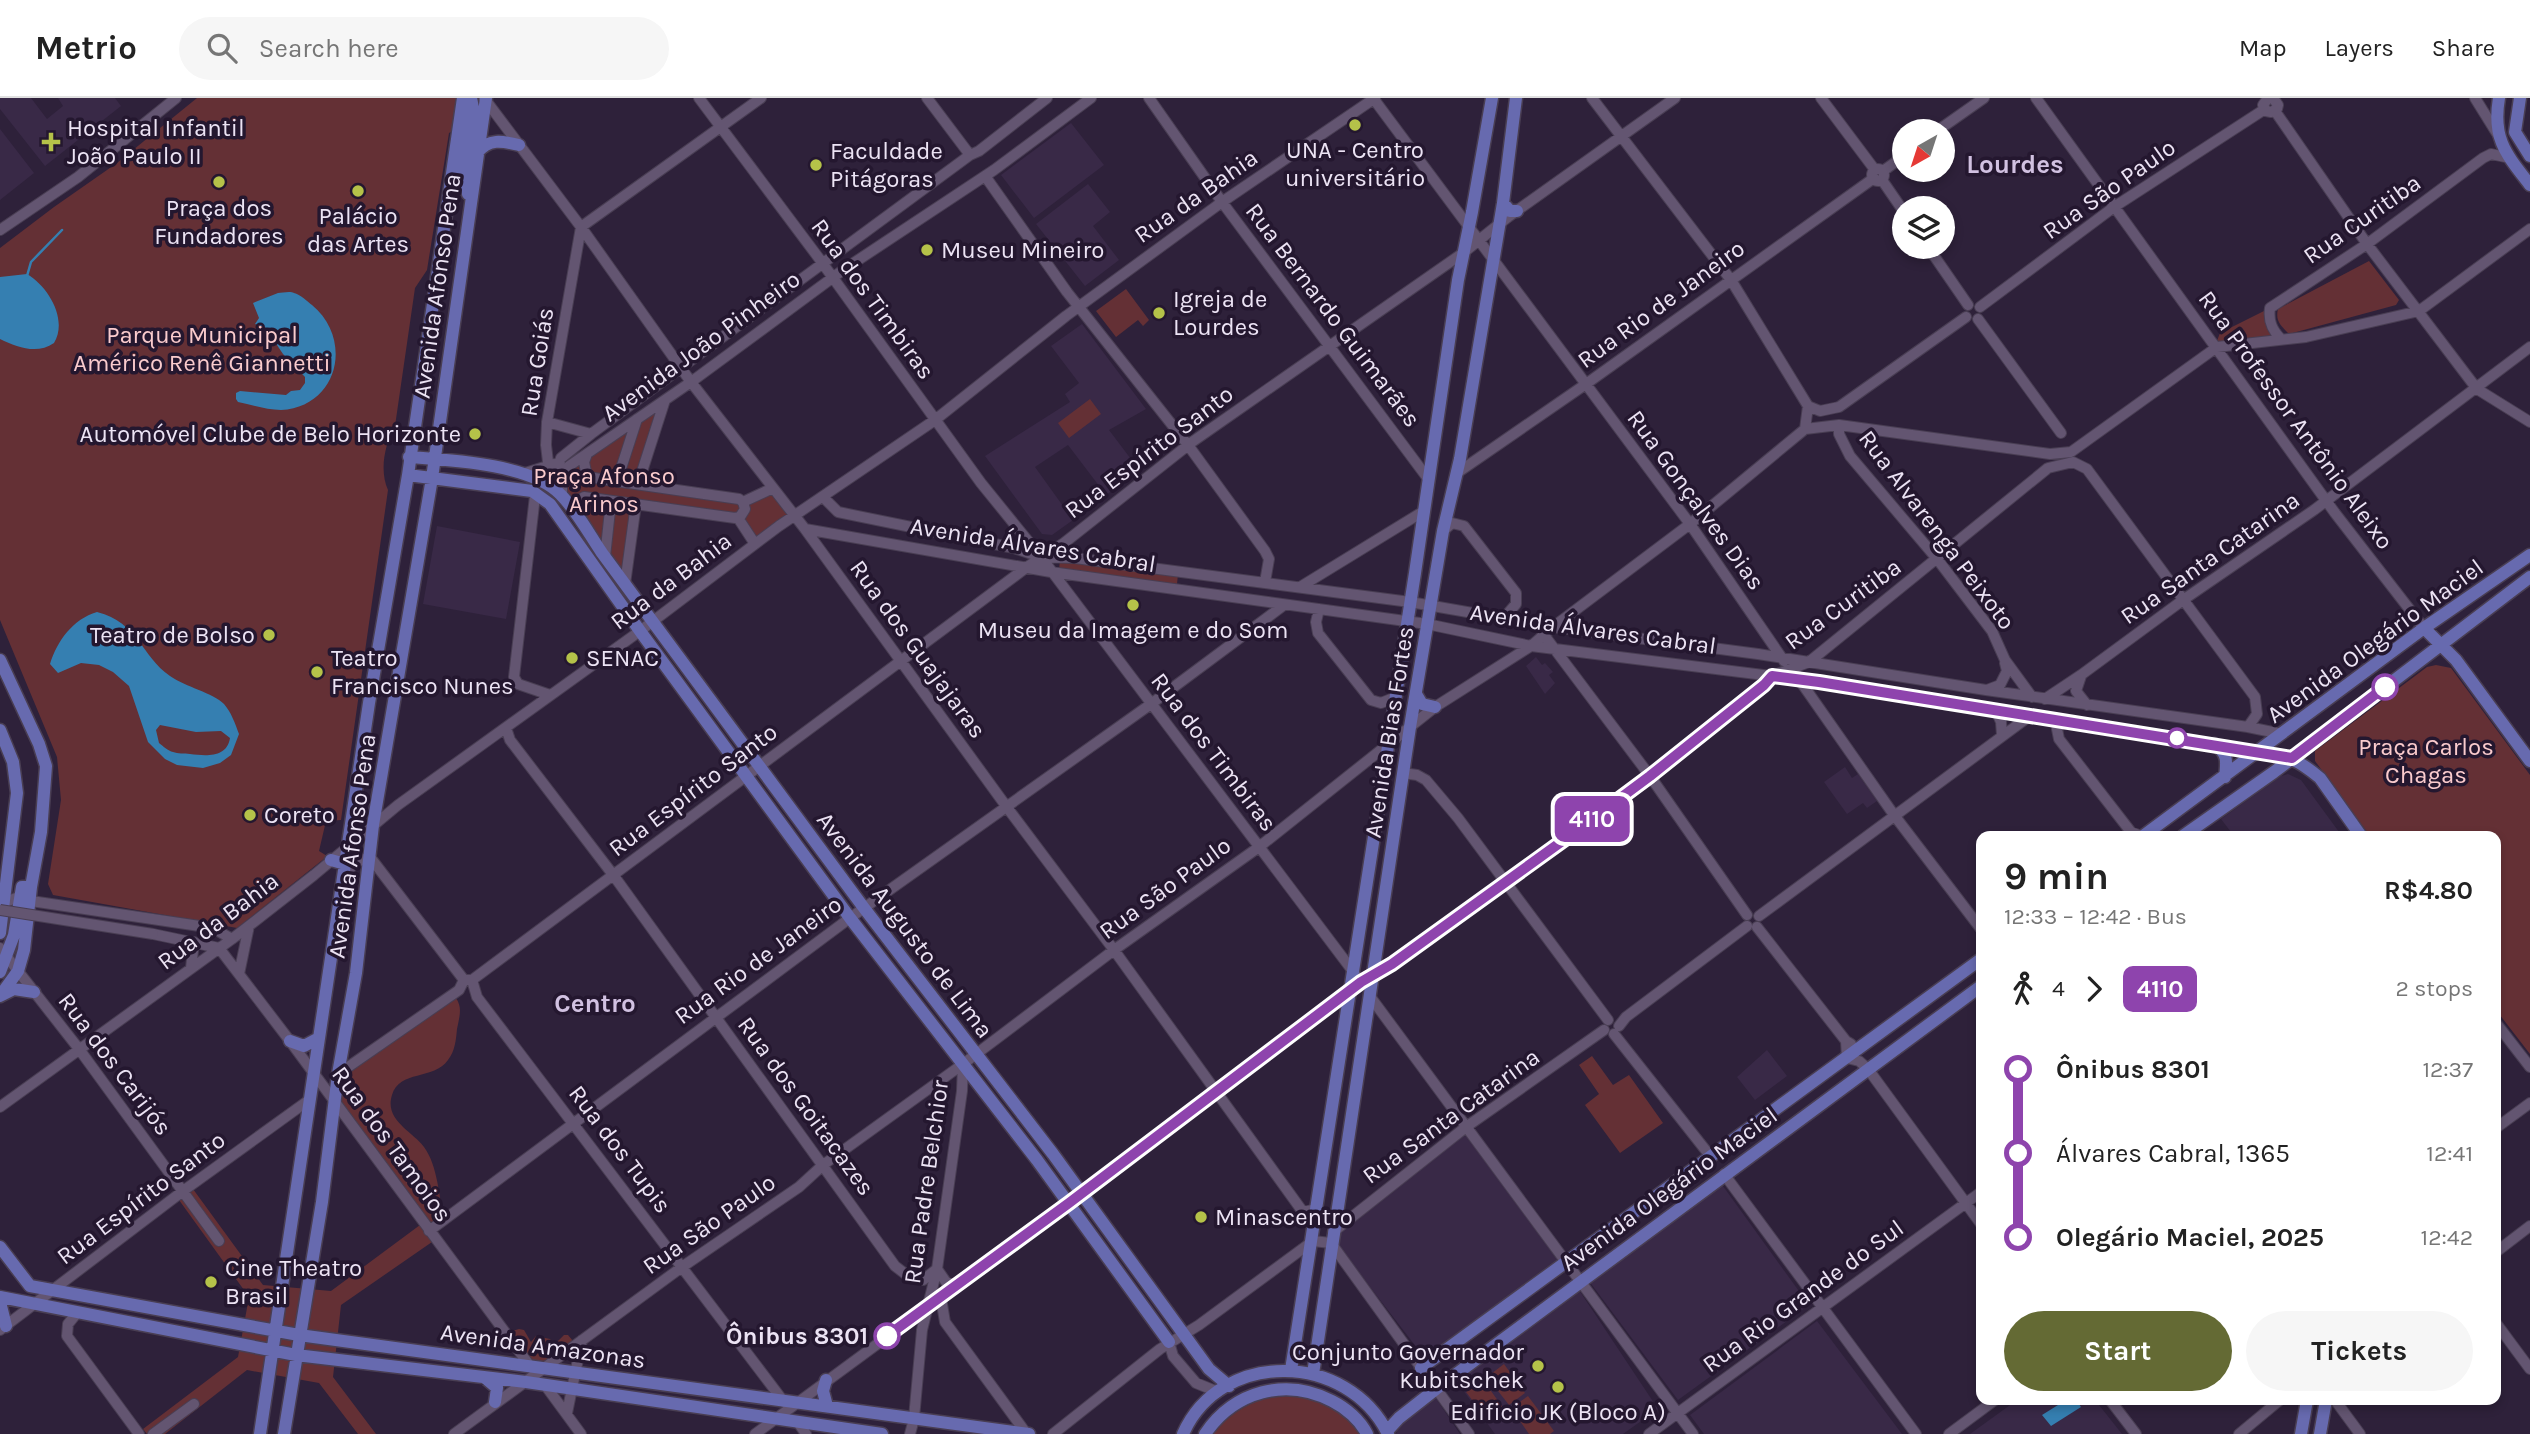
<!DOCTYPE html>
<html lang="en">
<head>
<meta charset="utf-8">
<style>
	body { margin:0; font-family:Karla,sans-serif; background:#f6f6f6; color:#222; height:100vh; display:flex; flex-direction:column; font-size:26px; white-space:nowrap }
	* { box-sizing:border-box; margin:0 }
	p { font-size:23px; color:#767676 }
	.icon { flex:none; width:38px; height:38px; fill:none; stroke:currentColor; stroke-width:2; stroke-linecap:round; stroke-linejoin:round }
	.map { position:relative; flex:1; overflow:hidden }
	.sheet { position:absolute; left:1976px; top:733px; width:525px; height:574px; display:flex; flex-direction:column; background:#fff; border-radius:14px; box-shadow:0 4px 10px #0003 }
	.sheet>* { flex:none }
	.badge { padding:0 14px; border-radius:10px; font-size:24px; line-height:46px }
	.needle { width:46px; rotate:219deg }
	.fabs { position:absolute; left:1892px; top:21px; display:grid; gap:14px }
	.fabs a { display:grid; place-items:center; width:63px; height:63px; border-radius:50%; background:#fff; box-shadow:0 4px 10px #0003; font-size:35px }
	.map>.badge { position:absolute; translate:-50% -50%; box-shadow:0 0 0 4px #fff }
	.legs { display:flex; align-items:center; gap:10px; height:77px; padding:0 28px; font-size:23px }
	.legs p { margin-inline-start:auto }
	.headline { display:flex; align-items:center; justify-content:space-between; height:119px; padding:0 28px }
	h1 { font-size:38px; font-weight:700; line-height:52px }
	.button { display:flex; gap:14px; margin-top:auto; padding:14px 28px }
	.button a { flex:1; height:80px; border-radius:42px; background:#646a34; color:#fff; font-size:28px; font-weight:700; line-height:80px; text-align:center }
	.button a+a { background:#f6f6f6; color:#222 }
	ul { padding:0 28px; list-style:none }
	li { display:flex; align-items:center; gap:24px; height:84px; font-size:26px }
	li i { display:grid; place-items:center; width:10px; height:100%; margin:0 9px; background:currentColor }
	li i::after { content:''; width:18px; height:18px; margin:-9px; border:5px solid; border-radius:50%; background:#fff }
	li p { margin-inline-start:auto }
	li:first-child i { background:linear-gradient(#0000 50%,currentColor 0) }
	li:last-child i { background:linear-gradient(currentColor 50%,#0000 0) }
	header { display:flex; align-items:center; gap:42px; box-sizing:border-box; height:98px; padding:0 35px; background:#fff; border-bottom:2px solid #e0e0e0 }
	header strong { font-size:33px }
	nav { display:flex; gap:38px; margin-inline-start:auto; font-size:24px }
	.search { width:490px; height:63px; background:#f6f6f6; display:flex; align-items:center; gap:18px; box-sizing:border-box; padding:0 24px; border-radius:38px; color:#767676; font-size:26px }
	.map>svg:first-child { display:block }
</style>
</head>
<body>
<header>
<strong>Metrio</strong>
<div class="search"><svg class="icon" aria-label="search" viewBox="0 0 24 24"><circle cx="10" cy="10" r="6"/><path d="M15 15l6 6"/></svg>Search here</div>
<nav><a>Map</a><a>Layers</a><a>Share</a></nav>
</header>
<div class="map">
<svg width="2530" height="1336" viewBox="0 0 2530 1336">
	<rect width="100%" height="100%" fill="#2e213a"/>
	<path fill="#392947" d="M0 0H31L47 21 63 8 58 0H115L121 8 45 68 0 11Z
		M1071 25 1104 67 1034 120 1001 77Z
		M0 31 34 75 0 102Z
		M1088 86 1110 114 1093 128 1119 162 1085 188 1036 126Z
		M1082 226 1146 311 1109 332 1140 373 1106 397 1068 347 1035 369 1073 422 1052 437 1042 436 985 358 1070 304 1065 296 1079 285 1051 248Z
		M437 428 520 444 506 521 423 506Z
		M1536 559 1542 567 1545 565 1553 574 1549 577 1555 585 1545 596 1526 568Z
		M1845 669 1852 680 1858 676 1877 703 1867 710 1863 705 1847 716 1824 684Z
		M2288 676 2301 682 2342 738H2234L2221 721 2281 678Z
		M1767 952 1787 978 1755 1002 1737 979Z
		M1466 1033 1559 1160 1424 1259 1340 1150V1135Z
		M1720 1084 1809 1207 1678 1302 1589 1183Z
		M1577 1189 1658 1311 1623 1336H1495L1455 1281Z
		M1817 1223 1902 1336H1704L1690 1317Z
		M1435 1299 1460 1336H1396L1399 1327Z
		M2017 1302H2095L2122 1336H1970Z"/>
	<path fill="#643035" d="M197 0H458L454 32 449 35 427 172 415 190 395 328C385 346 379 372 388 392L341 722 326 723 319 753 327 758 325 760 237 830 53 797 48 786 61 702 57 659 0 522V150L54 109 117 65Z
		M2369 163 2399 202 2396 207 2289 236C2281 228 2275 223 2278 211Z
		M1126 191 1149 222 1143 228 1138 222 1116 239 1096 213Z
		M2270 210 2281 241 2215 248 2220 235Z
		M668 299 642 387 739 401 772 389 795 418 752 448 735 420 640 406 628 490 562 397V376Z
		M1090 301 1101 316 1069 340 1058 325Z
		M1060 461 1178 476 1177 486 1059 473Z
		M2436 567 2451 570 2530 677V956L2496 912V738H2370L2315 663V653L2427 569Z
		M450 898 456 900C463 910 459 920 457 931 456 942 455 953 448 962 434 982 399 972 392 997 384 1022 412 1033 424 1049 438 1068 439 1099 444 1122L429 1133 336 1004 337 981Z
		M1592 958 1613 987 1629 977 1663 1025 1620 1055 1585 1007 1599 996 1579 967Z
		M193 1091 263 1187 331 1193 420 1127 432 1144 341 1207 333 1279 376 1336H358L319 1285 247 1272 165 1336H147L143 1331 238 1259 249 1199 179 1102Z
		M519 1231 524 1232 531 1244 536 1238 550 1241 554 1247 564 1237H568L573 1243 545 1270 530 1268 509 1237 512 1233Z
		M1504 1266 1525 1295 1509 1307 1487 1279Z
		M1483 1282 1504 1311 1488 1323 1466 1294Z
		M1278 1297C1311 1297 1341 1308 1360 1336H1212C1231 1315 1249 1303 1278 1297Z
		M1528 1298 1554 1333 1550 1336H1529L1511 1310Z"/>
	<path fill="#357fb1" fill-rule="evenodd" d="M27 176C49 189 68 222 54 245 37 257 17 249 0 241V179Z
		M278 195C282 195 290 193 294 195 300 196 308 204 312 207 354 242 338 309 281 312 267 312 252 307 238 304L236 301V295L240 293 286 297 291 293 300 292 305 285V279L283 256 265 229 255 226 259 220 253 205Z
		M97 514C139 525 141 558 170 578 186 589 213 595 224 606 231 614 235 625 239 636L231 657 220 665 203 670 177 667 165 661 148 644 129 588 113 574 99 567 81 565 58 575 50 566C57 543 73 521 97 514ZM160 627 196 634 221 633 230 640C227 660 206 658 190 656 184 655 178 656 173 654 168 653 163 648 159 645L156 632Z
		M2066 1302H2076L2081 1309 2051 1328 2042 1317Z"/>
	<g fill="none" stroke-linecap="round" stroke-linejoin="round">
		<path stroke="#357fb1" stroke-width="2.5" d="M27 178 31 164 62 132"/>
		<defs>
			<path id="minor" d="M484 0 581 129 691 284 805 431 1006 708 1114 852 1303 1114 1317 1111
				M699 0 818 159 981 385 1041 459 1355 876
				M927 0 970 57
				M1149 0 1222 104 1429 382
				M1373 0 1690 426 1784 563
				M1592 0 1731 182 1808 308 1805 331
				M1821 0 1875 72
				M2036 0 2335 415 2424 530
				M2268 0 2263 7 2266 13 2271 14 2277 11 2278 7 2273 0
				M2475 0 2498 37
				M2275 13 2367 146 2477 291 2530 324
				M1937 33 1984 0
				M1872 77a6 6 0 1 1 12 0a6 6 0 1 1-12 0Z
				M1883 73 1904 58
				M985 78 1067 194 1188 347 1265 453 1269 461 1265 484
				M1882 82 1904 114
				M0 132 78 79 176 0
				M1928 149 1968 207
				M1980 209 2114 109 2265 11
				M1978 221 2061 335
				M2281 241C2272 232 2268 223 2270 210L2367 146 2483 60 2491 56 2510 60
				M1808 308 1820 313 1839 309 1966 219
				M547 324 591 336
				M1839 327V336L1850 358 1938 462 1992 533 2005 562 2032 599
				M1457 375 1586 286 1874 80
				M522 376 554 366
				M550 381 546 347 547 324 581 129 761 0
				M617 383 637 321
				M638 386 665 302
				M551 389 561 360 591 336 970 57 979 53 1047 0
				M532 393 535 398 514 579 518 586 550 597
				M562 397V376L569 368 691 284 843 172 994 72 1091 0
				M823 399 838 414 1014 450 1041 459 1075 460 1410 504 1553 529 1758 556 1986 592 2248 629 2282 636
				M743 404 773 390
				M575 415 578 403 584 399 735 420 740 419 745 411 743 404 739 401 587 379 584 364 587 356
				M738 420 755 446
				M805 431 1051 474 1427 526 1531 548 1820 584 2260 654
				M1443 433 1452 425 1464 428 1516 495V506L1504 520
				M605 459 611 403
				M625 486 636 406
				M1300 489 1424 413
				M1319 511 1316 524 1318 535 1371 602 1381 605 1396 599
				M1544 537 1650 678 1747 817
				M1796 577 1894 717 1981 831
				M2081 578 2076 593 2087 607
				M1987 592 2000 587 2007 573 2005 565
				M2045 601 2081 577 2183 502 2314 412 2530 249
				M1996 612 2001 624 2002 637
				M2070 625 2061 626 2057 631 2059 641 2131 734 2141 738
				M506 630 510 642 614 778 895 1168 908 1178 923 1182 937 1171
				M1403 675 1417 677 1426 682 1458 720 1608 922
				M344 779 354 765 370 759 464 882
				M5 804 19 799 31 803 213 830 232 841
				M1759 818 2031 617
				M1757 829 1846 943 1851 946
				M153 836 219 850
				M0 850 79 951 219 1143
				M219 850 290 943 530 1268
				M191 870 194 844
				M239 876 249 828
				M472 882 477 899 784 1304
				M1369 897 1693 1336
				M2496 925 2530 969
				M1619 928 1626 919 1747 828
				M1614 936 1711 1059
				M1846 943 1847 960 1859 963 1868 971 1981 1126
				M338 976 459 892 464 882H472L1027 469 1064 445 1192 344 1463 155 1508 119 1675 0
				M0 1009 232 841 314 777 398 707 640 533 779 428 935 322 1066 218 1222 104 1375 0
				M2496 1030 2530 1005
				M1724 1076 1916 1336
				M429 1133 850 820 1151 606 1284 507
				M1333 1134 1466 1029 1604 932
				M2496 1154 2530 1128
				M937 1171 946 1184 956 1188
				M941 1200 945 1224 1026 1335
				M77 1215 68 1226 67 1238 139 1336
				M2496 1225 2530 1271
				M0 1232 183 1093 309 1002
				M1169 1244 1173 1258 1196 1285 1218 1294
				M545 1287 581 1336
				M2110 1302 2136 1336
				M2335 1302 2360 1336
				M567 1315 582 1242
				M914 1320 922 1232 937 1171 962 993 963 966
				M797 1323 806 1336
				M153 1336 194 1306
				M454 1336 682 1169 799 1089 823 1067 963 966 1114 852 1259 749 1435 609 1531 548 1553 529 1690 426 1805 331 1839 327 2050 356 2071 354 2217 249 2306 239 2419 213 2530 131
				M755 1336 1069 1105 1361 884 1392 866 1650 678 1764 587 1772 578 1809 564 2048 370 2073 364 2087 371 2255 599 2257 616 2248 629
				M910 1336 915 1317
				M1053 1336 1160 1251 1199 1227 1313 1143 1331 1145 1469 1336
				M1649 1336 1981 1094
				M1949 1336 1995 1302
				M2239 1336 2280 1302"/>
			<path id="major" d="M2499 0C2492 41 2506 56 2530 87
				M2520 0 2515 34 2530 58
				M477 55C489 40 502 43 519 47
				M468 96 464 76 473 10 471 0
				M1503 105 1510 113H1517
				M409 359C450 362 532 366 561 397 577 413 589 436 602 455L864 810 1053 1056 1209 1271 1229 1288
				M408 377 532 393 550 406 640 533 850 820 1037 1062 1169 1244
				M2424 530 2456 562 2530 663
				M0 562 39 646 46 668 41 734 31 789 24 852 18 873 0 898
				M1416 596 1422 606 1435 609
				M0 632 13 664 17 695 0 835
				M2214 646C2228 655 2227 663 2225 679
				M2260 654C2289 659 2296 660 2320 680L2361 738
				M2143 738 2424 530 2530 457
				M2183 738 2274 674 2530 479
				M331 762 345 766
				M0 874 14 837 22 789H31
				M0 898 14 891 34 894
				M290 943 304 948 317 941
				M0 1149 30 1188 299 1237 1029 1336
				M0 1199 296 1257 526 1284 882 1336
				M0 1204 6 1228
				M1421 1270 1981 861
				M1291 1272 1415 475 1458 182 1472 114 1492 0
				M1313 1276 1410 629 1443 433 1460 361 1503 105 1516 0
				M484 1279 497 1290 495 1304
				M826 1282 823 1293 827 1308
				M1387 1333 1399 1320 1436 1291 1981 888
				M260 1336 369 605 408 377 463 0
				M284 1336 322 1104 338 976 356 875 373 727 432 380 486 0
				M1183 1336C1221 1250 1348 1254 1388 1336
				M1205 1336C1234 1293 1286 1279 1332 1303 1346 1310 1360 1322 1367 1336
				M2301 1336 2307 1302
				M2320 1336 2326 1302"/>
		</defs>
		<use href="#minor" stroke="#493e53" stroke-width="12"/>
		<use href="#major" stroke="#493e53" stroke-width="15"/>
		<use href="#minor" stroke="#635571" stroke-width="10"/>
		<use href="#major" stroke="#676aaf" stroke-width="12"/>
		<defs>
			<path id="minor-bridge" d="M0 812 153 836"/>
		</defs>
		<use href="#minor-bridge" stroke="#493e53" stroke-width="12" stroke-linecap="butt"/>
		<use href="#minor-bridge" stroke="#635571" stroke-width="10"/>
	</g>
	<g fill="none" stroke-linecap="round" stroke-linejoin="round">
		<defs>
			<path id="line-1" d="M887 1238 1069 1105 1361 884 1392 866 1568 739 1650 678 1764 587 1772 578 1819 584 2292 660 2385 589"/>
		</defs>
		<use href="#line-1" stroke="#fff" stroke-width="16"/>
		<use href="#line-1" stroke="#8e44ad" stroke-width="10"/>
	</g>
	<g fill="#b5c249" stroke="#24172f" stroke-width="2.5">
		<circle cx="1355" cy="27" r="7"/>
		<path d="M47.5 33.5h7v7h7v7h-7v7h-7v-7h-7v-7h7z"/>
		<circle cx="816" cy="67" r="7"/>
		<circle cx="219" cy="84" r="7"/>
		<circle cx="358" cy="93" r="7"/>
		<circle cx="927" cy="152" r="7"/>
		<circle cx="1159" cy="215" r="7"/>
		<circle cx="475" cy="336" r="7"/>
		<circle cx="1133" cy="507" r="7"/>
		<circle cx="269" cy="537" r="7"/>
		<circle cx="572" cy="560" r="7"/>
		<circle cx="317" cy="574" r="7"/>
		<circle cx="250" cy="717" r="7"/>
		<circle cx="1201" cy="1119" r="7"/>
		<circle cx="211" cy="1184" r="7"/>
		<circle cx="1538" cy="1268" r="7"/>
		<circle cx="1558" cy="1289" r="7"/>
	</g>
	<g fill="#fff" stroke="#8e44ad" stroke-width="3.5">
		<circle cx="2385" cy="589" r="12"/>
		<circle cx="2177" cy="640" r="9"/>
		<circle cx="887" cy="1238" r="12"/>
	</g>
	<g text-anchor="middle" dominant-baseline="central" stroke-width="7" stroke-linejoin="round" paint-order="stroke">
		<g font-size="24" fill="#ece3f4" stroke="#24172f" text-anchor="start">
			<text x="67" y="30">Hospital Infantil<tspan x="67" dy="28">João Paulo II</tspan></text>
			<text x="1355" y="52" text-anchor="middle">UNA - Centro<tspan x="1355" dy="28">universitário</tspan></text>
			<text x="830" y="53">Faculdade<tspan x="830" dy="28">Pitágoras</tspan></text>
			<text x="219" y="110" text-anchor="middle">Praça dos<tspan x="219" dy="28">Fundadores</tspan></text>
			<text x="358" y="118" text-anchor="middle">Palácio<tspan x="358" dy="28">das Artes</tspan></text>
			<text x="941" y="152">Museu Mineiro</text>
			<text x="1173" y="201">Igreja de<tspan x="1173" dy="28">Lourdes</tspan></text>
			<text x="461" y="336" text-anchor="end">Automóvel Clube de Belo Horizonte</text>
			<text x="1133" y="532" text-anchor="middle">Museu da Imagem e do Som</text>
			<text x="255" y="537" text-anchor="end">Teatro de Bolso</text>
			<text x="331" y="560">Teatro<tspan x="331" dy="28">Francisco Nunes</tspan></text>
			<text x="586" y="560">SENAC</text>
			<text x="264" y="717">Coreto</text>
			<text x="1215" y="1119">Minascentro</text>
			<text x="225" y="1170">Cine Theatro<tspan x="225" dy="28">Brasil</tspan></text>
			<text x="1524" y="1254" text-anchor="end">Conjunto Governador<tspan x="1524" dy="28">Kubitschek</tspan></text>
			<text x="1558" y="1314" text-anchor="middle">Edificio JK (Bloco A)</text>
		</g>
		<g font-size="24" fill="#ece3f4" stroke="#24172f">
			<text transform="translate(2109 91) rotate(-35)">Rua São Paulo</text>
			<text transform="translate(1196 98) rotate(-35)">Rua da Bahia</text>
			<text transform="translate(2362 121) rotate(-35)">Rua Curitiba</text>
			<text transform="translate(437 188) rotate(-82)">Avenida Afonso Pena</text>
			<text transform="translate(873 201) rotate(54)">Rua dos Timbiras</text>
			<text transform="translate(1661 206) rotate(-36)">Rua Rio de Janeiro</text>
			<text transform="translate(1333 217) rotate(53)">Rua Bernardo Guimarães</text>
			<text transform="translate(701 248) rotate(-36)">Avenida João Pinheiro</text>
			<text transform="translate(537 264) rotate(-81)">Rua Goiás</text>
			<text transform="translate(2296 322) rotate(54)">Rua Professor Antônio Aleixo</text>
			<text transform="translate(1149 354) rotate(-37)">Rua Espírito Santo</text>
			<text transform="translate(1696 402) rotate(54)">Rua Gonçalves Dias</text>
			<text transform="translate(1937 432) rotate(53)">Rua Alvarenga Peixoto</text>
			<text transform="translate(1033 447) rotate(9)">Avenida Álvares Cabral</text>
			<text transform="translate(2210 460) rotate(-35)">Rua Santa Catarina</text>
			<text transform="translate(671 483) rotate(-37)">Rua da Bahia</text>
			<text transform="translate(1843 506) rotate(-36)">Rua Curitiba</text>
			<text transform="translate(1593 531) rotate(8)">Avenida Álvares Cabral</text>
			<text transform="translate(2375 543) rotate(-36)">Avenida Olegário Maciel</text>
			<text transform="translate(918 551) rotate(54)">Rua dos Guajajaras</text>
			<text transform="translate(1389 634) rotate(-81)">Avenida Bias Fortes</text>
			<text transform="translate(1214 654) rotate(53)">Rua dos Timbiras</text>
			<text transform="translate(693 692) rotate(-37)">Rua Espírito Santo</text>
			<text transform="translate(352 748) rotate(-82)">Avenida Afonso Pena</text>
			<text transform="translate(1165 790) rotate(-36)">Rua São Paulo</text>
			<text transform="translate(218 823) rotate(-37)">Rua da Bahia</text>
			<text transform="translate(905 827) rotate(53)">Avenida Augusto de Lima</text>
			<text transform="translate(758 862) rotate(-36)">Rua Rio de Janeiro</text>
			<text transform="translate(115 966) rotate(53)">Rua dos Carijós</text>
			<text transform="translate(806 1008) rotate(54)">Rua dos Goitacazes</text>
			<text transform="translate(1451 1018) rotate(-36)">Rua Santa Catarina</text>
			<text transform="translate(392 1046) rotate(54)">Rua dos Tamoios</text>
			<text transform="translate(620 1051) rotate(53)">Rua dos Tupis</text>
			<text transform="translate(926 1084) rotate(-82)">Rua Padre Belchior</text>
			<text transform="translate(1669 1091) rotate(-36)">Avenida Olegário Maciel</text>
			<text transform="translate(141 1100) rotate(-37)">Rua Espírito Santo</text>
			<text transform="translate(709 1126) rotate(-35)">Rua São Paulo</text>
			<text transform="translate(1803 1198) rotate(-36)">Rua Rio Grande do Sul</text>
			<text transform="translate(543 1248) rotate(8)">Avenida Amazonas</text>
		</g>
		<g font-size="24" fill="#facbcd" stroke="#24172f">
			<text x="202" y="237">Parque Municipal<tspan x="202" dy="28">Américo Renê Giannetti</tspan></text>
			<text x="604" y="378">Praça Afonso<tspan x="604" dy="28">Arinos</tspan></text>
			<text x="2426" y="649">Praça Carlos<tspan x="2426" dy="28">Chagas</tspan></text>
		</g>
		<g font-size="24" font-weight="bold" fill="#ece3f4" stroke="#24172f" text-anchor="end">
			<text x="868" y="1238">Ônibus 8301</text>
		</g>
		<g font-size="26" font-weight="bold" fill="#d1c1e1" stroke="#24172f">
			<text x="2015" y="66">Lourdes</text>
			<text x="595" y="905">Centro</text>
		</g>
	</g>
</svg>
<div class="fabs">
<a><svg class="needle" viewBox="-14 -14 28 28"><path d="M0-13l5 13h-10z" fill="#e53935"/><path d="M0 13l5-13h-10z" fill="#767676"/></svg></a>
<a><svg class="icon" aria-label="layers" viewBox="0 0 24 24"><path d="M12 4l9 5-9 5-9-5zM3 14l9 5 9-5"/></svg></a>
</div>
<b class="badge" style="left:1592px;top:721px;background:#8e44ad;color:#fff">4110</b>
<section class="sheet">
<div class="headline"><div><h1>9 min</h1><p>12:33 – 12:42 · Bus</p></div><b>R$4.80</b></div>
<div class="legs"><svg class="icon" aria-label="walk" viewBox="0 0 24 24"><circle cx="13" cy="4" r="2"/><path d="M13 8l-2 6 4 7M11 14l-3 7M7 12l3-4h3l4 4"/></svg>4<svg class="icon" aria-label="forward" viewBox="0 0 24 24"><path d="M9 5l7 7-7 7"/></svg><b class="badge" style="background:#8e44ad;color:#fff">4110</b><p>2 stops</p></div>
<ul>
<li><i style="color:#8e44ad"></i><b>Ônibus 8301</b><p>12:37</p></li>
<li><i style="color:#8e44ad"></i><span>Álvares Cabral, 1365</span><p>12:41</p></li>
<li><i style="color:#8e44ad"></i><b>Olegário Maciel, 2025</b><p>12:42</p></li>
</ul>
<div class="button"><a>Start</a><a>Tickets</a></div>
</section>
</div>
</body>
</html>
